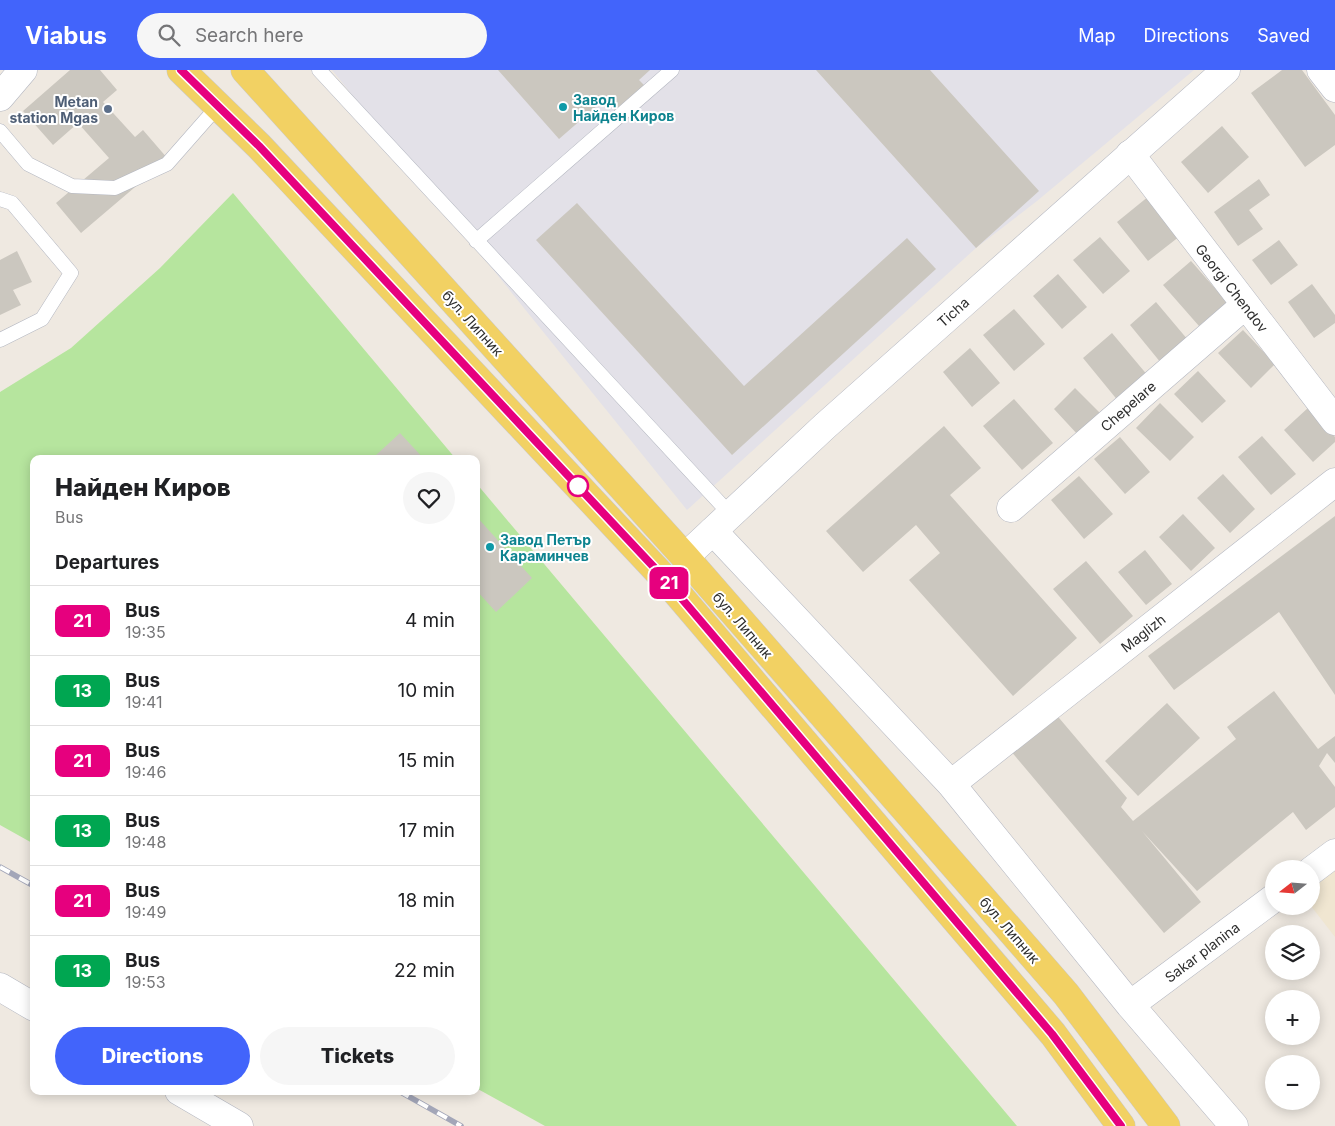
<!DOCTYPE html>
<html lang="en">
<head>
<meta charset="utf-8">
<style>
	body { margin:0; font-family:Inter,sans-serif; background:#f6f6f6; color:#202124; height:100vh; display:flex; flex-direction:column; font-size:19px; white-space:nowrap }
	* { box-sizing:border-box; margin:0 }
	p { font-size:16px; color:#757577 }
	.icon { flex:none; width:28px; height:28px; fill:none; stroke:currentColor; stroke-width:2; stroke-linecap:round; stroke-linejoin:round }
	.map { position:relative; flex:1; overflow:hidden }
	.sheet { position:absolute; left:30px; top:385px; width:450px; height:640px; display:flex; flex-direction:column; background:#fff; border-radius:10px; box-shadow:0 2px 12px #0003 }
	.sheet>* { flex:none }
	.badge { padding:0 10px; border-radius:8px; font-size:18px; line-height:32px }
	.needle { width:32px; rotate:253deg }
	.controls { position:absolute; left:1265px; top:790px; display:grid; gap:10px }
	.controls a { display:grid; place-items:center; width:55px; height:55px; border-radius:50%; background:#fff; box-shadow:0 2px 12px #0003; font-size:25px }
	.map>.badge { position:absolute; translate:-50% -50%; box-shadow:0 0 0 2px #fff }
	h2 { padding:0 25px; font-size:19px; line-height:45px }
	.round { display:grid; place-items:center; flex:none; width:52px; height:52px; border-radius:26px; background:#f6f6f6 }
	.headline { display:flex; align-items:center; justify-content:space-between; height:85px; padding:0 25px }
	h1 { font-size:24px; font-weight:800; line-height:38px }
	.cta { display:flex; gap:10px; margin-top:auto; padding:10px 25px }
	.cta a { flex:1; height:58px; border-radius:30px; background:#4264fb; color:#fff; font-size:20px; font-weight:800; line-height:58px; text-align:center }
	.cta a+a { background:#f6f6f6; color:#202124 }
	ul { padding:0; list-style:none }
	li { display:flex; align-items:center; gap:15px; height:70px; padding:0 25px; border-top:1px solid #e0e0e0 }
	li div { flex:1 }
	li b { display:block; font-size:19px }
	li em { font-style:normal }
	li .badge { min-width:55px; font-weight:700; text-align:center }
	header { display:flex; align-items:center; gap:30px; box-sizing:border-box; height:70px; padding:0 25px; background:#4264fb; color:#fff }
	header strong { font-size:24px }
	nav { display:flex; gap:28px; margin-inline-start:auto; font-size:18px }
	.search { width:350px; height:45px; background:#f6f6f6; display:flex; align-items:center; gap:12px; box-sizing:border-box; padding:0 18px; border-radius:28px; color:#757577; font-size:19px }
	.map>svg:first-child { display:block }
</style>
</head>
<body>
<header>
<strong>Viabus</strong>
<div class="search"><svg class="icon" aria-label="search" viewBox="0 0 24 24"><circle cx="10" cy="10" r="6"/><path d="M15 15l6 6"/></svg>Search here</div>
<nav><a>Map</a><a>Directions</a><a>Saved</a></nav>
</header>
<div class="map">
<svg width="1335" height="1056" viewBox="0 0 1335 1056">
	<rect width="100%" height="100%" fill="#efe9e1"/>
	<path fill="#e3e1e8" d="M332 0H1194L1037 131 976 178 687 440Z"/>
	<path fill="#f0e6d1" d="M1335 783V867L1311 836V801Z"/>
	<path fill="#b6e59e" d="M233 123 456 389H34V774L0 755V322L71 278 160 198Z
		M476 413 1017 1056H545L476 1018Z"/>
	<path fill="#cbc7bf" d="M70 0H100L117 20 103 32 135 67 143 60 168 89 81 163 56 133 109 88 78 53 53 75 23 41Z
		M498 0H650L639 10 648 19 619 45 605 29 559 69Z
		M816 0H930L1039 121 976 178Z
		M1282 0H1302L1335 45V75L1305 97 1251 23Z
		M1222 56 1249 87 1208 123 1181 92Z
		M1259 109 1270 125 1249 140 1263 159 1238 176 1214 142Z
		M1149 126 1180 166 1148 191 1117 152Z
		M577 133 744 316 907 168 936 199 732 385 536 170Z
		M1100 167 1130 201 1103 224 1073 190Z
		M1279 170 1298 195 1271 215 1252 190Z
		M17 181 32 212 13 220 21 235 0 245V190Z
		M1191 191 1227 232 1199 256 1163 215Z
		M1058 204 1087 237 1062 259 1033 226Z
		M1312 214 1335 245V253L1314 268 1288 232Z
		M1156 232 1188 270 1161 293 1130 255Z
		M1014 239 1045 274 1014 301 983 265Z
		M1243 260 1275 294 1251 318 1218 283Z
		M1112 263 1149 307 1119 332 1083 288Z
		M970 278 1000 313 972 337 943 302Z
		M1198 301 1226 331 1202 353 1174 324Z
		M1075 318 1101 344 1079 366 1054 339Z
		M1014 329 1053 373 1022 400 983 356Z
		M1160 333 1194 367 1170 391 1136 358Z
		M1309 337 1335 367V372L1313 392 1284 360Z
		M944 356 981 398 950 425 1077 568 1013 626 909 510 940 483 916 455 863 502 826 461Z
		M400 363 424 389H378L375 386Z
		M1262 366 1296 404 1271 425 1238 387Z
		M1120 367 1150 402 1125 424 1094 389Z
		M1223 404 1255 439 1230 463 1197 428Z
		M1079 406 1113 444 1084 469 1051 430Z
		M1183 444 1215 478 1191 501 1159 467Z
		M476 446 532 508 496 542 476 520Z
		M1335 446V625L1279 542 1174 620 1148 586Z
		M1145 480 1172 514 1146 535 1118 502Z
		M1086 491 1133 546 1100 574 1053 519Z
		M1274 621 1318 679 1335 666V693L1327 683 1319 696 1335 717V737L1306 760 1293 742 1197 821 1142 761 1201 832 1164 863 1010 680 1054 642 1127 728 1121 737 1133 751 1236 669 1227 657Z
		M1167 633 1200 668 1138 726 1105 691Z"/>
	<g fill="none" stroke-linecap="round" stroke-linejoin="round">
		<defs>
			<path id="service" d="M319 0 730 444
				M0 61 28 94 72 116 115 118 167 94 218 36
				M0 129 12 133 71 203 42 249 0 270
				M476 171 672 0"/>
			<path id="minor" d="M1321 0 1335 18
				M0 27 23 0
				M1130 84 1335 351
				M1011 438 1245 235
				M713 461 951 714 1130 935 1234 1056
				M951 714 1335 412
				M1311 801 1335 783
				M0 917 34 937
				M1130 935 1274 828
				M179 1021 239 1056"/>
			<path id="tertiary" d="M685 487 825 356 1226 0"/>
			<path id="primary" d="M181 0 259 76 665 509 1053 964 1121 1056
				M245 0 685 487 1066 924 1166 1056"/>
		</defs>
		<use href="#service" stroke="#b4b7c1" stroke-width="15"/>
		<use href="#minor" stroke="#b4b7c1" stroke-width="29"/>
		<use href="#tertiary" stroke="#b4b7c1" stroke-width="29"/>
		<use href="#primary" stroke="#c9c9c9" stroke-width="29"/>
		<use href="#service" stroke="#fff" stroke-width="14"/>
		<use href="#minor" stroke="#fff" stroke-width="28"/>
		<use href="#tertiary" stroke="#fff" stroke-width="28"/>
		<use href="#primary" stroke="#f2d163" stroke-width="28"/>
		<defs>
			<path id="rail" d="M0 797 34 816
				M399 1021 461 1056"/>
		</defs>
		<use href="#rail" stroke="#a3a6b8" stroke-width="5.5"/>
		<use href="#rail" stroke="#fff" stroke-width="4" stroke-dasharray="11" stroke-linecap="butt"/>
	</g>
	<g fill="none" stroke-linecap="round" stroke-linejoin="round">
		<defs>
			<path id="line" d="M181 0 259 76 665 509 1052 964 1121 1056"/>
		</defs>
		<use href="#line" stroke="#fff" stroke-width="11"/>
		<use href="#line" stroke="#e6007e" stroke-width="8"/>
	</g>
	<g fill="#0f9aa8" stroke="#fff" stroke-width="2">
		<circle cx="563" cy="37" r="5"/>
		<circle cx="490" cy="477" r="5"/>
	</g>
	<circle fill="#5c6f8a" stroke="#fff" stroke-width="2" cx="108" cy="39" r="5"/>
	<circle fill="#fff" stroke="#e6007e" stroke-width="2.5" cx="578" cy="416" r="10"/>
	<g text-anchor="middle" dominant-baseline="central" stroke-width="4" stroke-linejoin="round" paint-order="stroke">
		<g font-size="14" font-weight="bold" fill="#0d838f" stroke="#fff" text-anchor="start">
			<text x="573" y="29">Завод<tspan x="573" dy="16">Найден Киров</tspan></text>
			<text x="500" y="469">Завод Петър<tspan x="500" dy="16">Караминчев</tspan></text>
		</g>
		<g font-size="14" font-weight="bold" fill="#4e5e75" stroke="#fff" text-anchor="end">
			<text x="98" y="31">Metan<tspan x="98" dy="16">station Mgas</tspan></text>
		</g>
		<g font-size="14" fill="#2e2e2e" stroke="#fff">
			<text transform="translate(1232 218) rotate(52)">Georgi Chendov</text>
			<text transform="translate(953 242) rotate(-42)">Ticha</text>
			<text transform="translate(473 253) rotate(48)">бул. Липник</text>
			<text transform="translate(1128 336) rotate(-41)">Chepelare</text>
			<text transform="translate(743 555) rotate(49)">бул. Липник</text>
			<text transform="translate(1143 563) rotate(-38)">Maglizh</text>
			<text transform="translate(1010 860) rotate(49)">бул. Липник</text>
			<text transform="translate(1202 882) rotate(-37)">Sakar planina</text>
		</g>
	</g>
</svg>
<div class="controls">
<a><svg class="needle" viewBox="-14 -14 28 28"><path d="M0-13l5 13h-10z" fill="#e53935"/><path d="M0 13l5-13h-10z" fill="#757577"/></svg></a>
<a><svg class="icon" aria-label="layers" viewBox="0 0 24 24"><path d="M12 4l9 5-9 5-9-5zM3 14l9 5 9-5"/></svg></a>
<a>+</a>
<a>−</a>
</div>
<b class="badge" style="left:669px;top:513px;background:#e6007e;color:#fff">21</b>
<section class="sheet">
<div class="headline"><div><h1>Найден Киров</h1><p>Bus</p></div><a class="round"><svg class="icon" aria-label="heart" viewBox="0 0 24 24"><path d="M12 20l-8-8c-3-5 5-10 8-4 3-6 11-1 8 4z"/></svg></a></div>
<h2>Departures</h2>
<ul>
<li><span class="badge" style="background:#e6007e;color:#fff">21</span><div><b>Bus</b><p>19:35</p></div><em>4 min</em></li>
<li><span class="badge" style="background:#00a651;color:#fff">13</span><div><b>Bus</b><p>19:41</p></div><em>10 min</em></li>
<li><span class="badge" style="background:#e6007e;color:#fff">21</span><div><b>Bus</b><p>19:46</p></div><em>15 min</em></li>
<li><span class="badge" style="background:#00a651;color:#fff">13</span><div><b>Bus</b><p>19:48</p></div><em>17 min</em></li>
<li><span class="badge" style="background:#e6007e;color:#fff">21</span><div><b>Bus</b><p>19:49</p></div><em>18 min</em></li>
<li><span class="badge" style="background:#00a651;color:#fff">13</span><div><b>Bus</b><p>19:53</p></div><em>22 min</em></li>
</ul>
<div class="cta"><a>Directions</a><a>Tickets</a></div>
</section>
</div>
</body>
</html>
